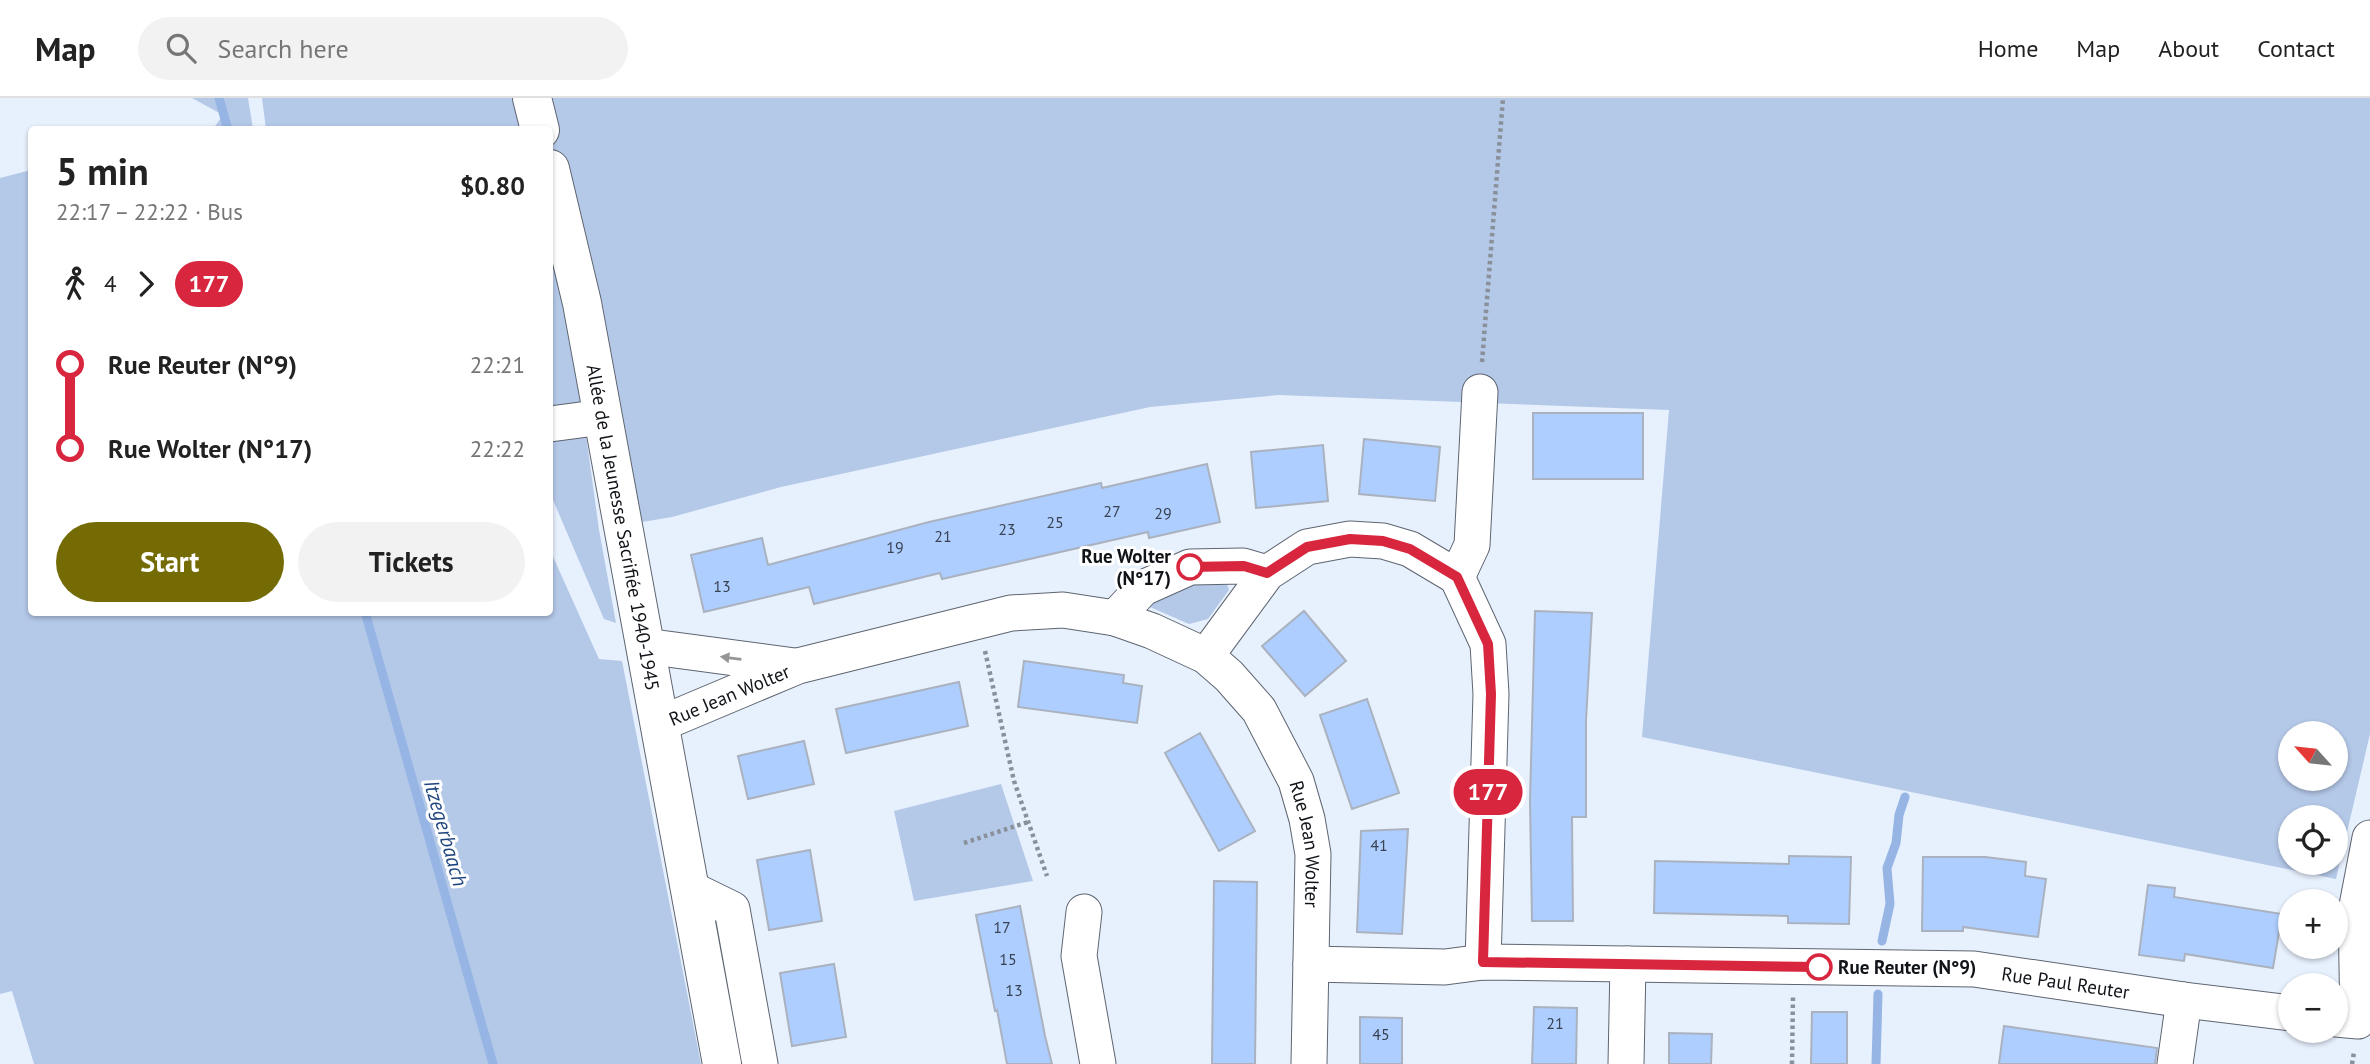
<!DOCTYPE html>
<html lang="en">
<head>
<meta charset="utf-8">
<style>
	body { margin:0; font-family:"PT Sans",sans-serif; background:#f2f2f2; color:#222; height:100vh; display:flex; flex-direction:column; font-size:26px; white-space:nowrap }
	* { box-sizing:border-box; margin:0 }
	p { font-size:23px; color:#767676 }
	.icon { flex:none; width:38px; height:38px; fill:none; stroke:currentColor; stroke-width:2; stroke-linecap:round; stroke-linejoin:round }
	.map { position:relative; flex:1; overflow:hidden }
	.side { position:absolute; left:28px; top:28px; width:525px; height:490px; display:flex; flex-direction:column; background:#fff; border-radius:7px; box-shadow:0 2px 5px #0004 }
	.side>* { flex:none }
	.badge { padding:0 14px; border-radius:23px; font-size:24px; line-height:46px }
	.needle { width:46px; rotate:297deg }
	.tools { position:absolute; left:2278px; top:623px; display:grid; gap:14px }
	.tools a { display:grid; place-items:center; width:70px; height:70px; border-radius:50%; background:#fff; box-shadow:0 2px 5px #0004; font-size:35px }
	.map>.badge { position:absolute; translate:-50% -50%; box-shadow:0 0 0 4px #fff }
	.legs { display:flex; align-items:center; gap:10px; height:77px; padding:0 28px; font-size:23px }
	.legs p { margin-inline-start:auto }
	.headline { display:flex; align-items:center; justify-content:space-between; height:119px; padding:0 28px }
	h1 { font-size:38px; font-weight:600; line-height:52px }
	.action { display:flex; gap:14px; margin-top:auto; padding:14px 28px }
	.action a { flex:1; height:80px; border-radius:42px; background:#746b05; color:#fff; font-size:28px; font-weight:600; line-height:80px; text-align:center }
	.action a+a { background:#f2f2f2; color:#222 }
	ul { padding:0 28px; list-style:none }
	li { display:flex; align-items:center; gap:24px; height:84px; font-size:26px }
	li i { display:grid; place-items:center; width:10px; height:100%; margin:0 9px; background:currentColor }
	li i::after { content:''; width:18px; height:18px; margin:-9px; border:5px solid; border-radius:50%; background:#fff }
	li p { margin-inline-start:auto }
	li:first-child i { background:linear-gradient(#0000 50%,currentColor 0) }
	li:last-child i { background:linear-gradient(currentColor 50%,#0000 0) }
	header { display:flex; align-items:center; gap:42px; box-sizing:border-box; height:98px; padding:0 35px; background:#fff; border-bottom:2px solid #e0e0e0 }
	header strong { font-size:33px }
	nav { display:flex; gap:38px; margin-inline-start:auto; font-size:24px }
	.search { width:490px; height:63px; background:#f2f2f2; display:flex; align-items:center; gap:18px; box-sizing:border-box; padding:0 24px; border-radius:38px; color:#767676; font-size:26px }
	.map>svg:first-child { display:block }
</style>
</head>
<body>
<header>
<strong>Map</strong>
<div class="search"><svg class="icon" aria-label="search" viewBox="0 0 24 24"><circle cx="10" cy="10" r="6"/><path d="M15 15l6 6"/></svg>Search here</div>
<nav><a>Home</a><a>Map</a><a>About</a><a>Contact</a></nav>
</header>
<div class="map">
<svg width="2370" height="966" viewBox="0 0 2370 966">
	<rect width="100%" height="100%" fill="#e7f0fd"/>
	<path fill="#b4c8e8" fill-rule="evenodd" d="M192 0H248L253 31H213L223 17Z
		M262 0H2370V636L2336 781 1642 639 1669 312 1279 297 1150 309 781 389 672 419 636 425 614 308 550 317V32L266 31ZM2291 635H2336V681H2291ZM2291 719H2336V765H2291Z
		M31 72 32 514H550V452L599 561 622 563 701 966H34L12 893 0 896V80Z
		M586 337 599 432 616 525 604 521 550 395V341Z
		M1216 480 1227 486 1229 492 1208 521 1189 526 1150 509 1149 502 1151 496Z
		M1001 686 1033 783 914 803 894 713Z"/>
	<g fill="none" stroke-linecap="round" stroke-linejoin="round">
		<path stroke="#96b5e5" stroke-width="9" d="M219 0 228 32
			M365 514 493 966
			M1882 843 1890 806 1887 770 1896 745 1899 717 1905 699
			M1876 966 1878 896"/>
	</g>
	<path fill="#aeceff" stroke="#aab2bf" stroke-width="2" d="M1533 315H1643V381H1533Z
		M1364 341 1440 349 1435 403 1359 396Z
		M1323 347 1328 403 1256 410 1251 354Z
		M1207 366 1220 424 1149 440 1148 434 942 481 940 475 814 506 809 489 704 514 691 457 762 440 768 467 929 424 1101 385 1102 390Z
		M1304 513 1346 563 1305 598 1262 548Z
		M1535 513 1592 515 1586 622V719H1572L1573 823H1532L1530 703Z
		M1024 563 1124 577 1123 585 1142 588 1137 625 1018 609Z
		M959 584 968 628 846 655 836 611Z
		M1367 601 1399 695 1352 711 1320 617Z
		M1200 635 1255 733 1219 753 1165 655Z
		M804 643 814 686 748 701 738 658Z
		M1408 731 1402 836 1357 834 1361 733Z
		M810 752 822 823 769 832 757 762Z
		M1789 758 1851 759 1849 826 1788 825V818L1654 815 1655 763 1789 766Z
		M1923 759H1985L2026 764 2025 778 2046 781 2038 839 1963 829V833H1922Z
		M1214 783 1257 784 1255 966H1212Z
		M2148 787 2175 790 2174 799 2282 816 2273 870 2185 856 2184 863 2139 857Z
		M1020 808 1045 938 1052 966H1007L997 912 995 913 976 817Z
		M834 866 846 939 792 948 780 875Z
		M1534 909 1577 910 1576 966H1532Z
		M1812 914H1847V966H1811Z
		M1360 919 1402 920V966H1360Z
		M2004 928 2157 950 2155 966H1999Z
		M1669 935 1712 936 1711 966H1669Z"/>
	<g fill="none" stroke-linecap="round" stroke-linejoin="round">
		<defs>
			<g id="minor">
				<path d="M550 326 603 319"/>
				<path d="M1457 479 1488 546 1491 596 1483 864"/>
				<path d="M1457 479 1472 447 1480 294"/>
				<path d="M1115 520 1143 490 1190 469 1243 468 1267 475"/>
				<path d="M645 548 795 568"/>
				<path d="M1206 558 1267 475 1307 449 1350 441 1383 443 1410 451 1457 479"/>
				<path id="s1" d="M660 626 798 568 1011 515 1063 512 1115 520 1152 533 1206 558 1229 578 1259 612 1296 683 1307 721 1313 756 1309 966"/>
				<path d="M689 790 732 811 760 966"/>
				<path d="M1084 814 1079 858 1098 966"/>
				<path id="s2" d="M1311 866 1445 869 1483 864 1974 871 2184 902 2291 915"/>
				<path d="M2336 921 2358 923 2356 813 2370 740"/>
				<path d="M1626 966 1628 866"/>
				<path d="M2175 966 2184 902"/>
			</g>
			<g id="major">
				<path d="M532 0 540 32"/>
				<path id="s3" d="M550 71 582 205 722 966"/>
			</g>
		</defs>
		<use href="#minor" stroke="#5e6570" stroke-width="37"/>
		<use href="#major" stroke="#5e6570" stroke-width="40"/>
		<path stroke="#899099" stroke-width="4.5" stroke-dasharray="3.5 3.5" stroke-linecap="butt" d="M1482 264 1503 0
			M985 553 1014 683 1047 778
			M964 745 1028 724
			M1792 966 1793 897
			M2352 966 2354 954"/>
		<use href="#minor" stroke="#fff" stroke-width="35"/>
		<use href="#major" stroke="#fff" stroke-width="38"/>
	</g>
	<defs><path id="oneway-solid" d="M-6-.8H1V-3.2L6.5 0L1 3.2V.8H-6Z" transform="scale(1.75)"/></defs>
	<use fill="#939597" href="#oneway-solid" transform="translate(731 560) rotate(-173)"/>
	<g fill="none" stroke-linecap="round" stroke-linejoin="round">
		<defs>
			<path id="line-1" d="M1190 469 1244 468 1267 475 1307 449 1350 441 1383 443 1410 451 1457 479 1488 546 1491 596 1483 864 1819 869"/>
		</defs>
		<use href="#line-1" stroke="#fff" stroke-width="16"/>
		<use href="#line-1" stroke="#d7263d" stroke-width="10"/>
	</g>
	<g fill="#fff" stroke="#d7263d" stroke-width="3.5">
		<circle cx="1190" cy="469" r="12"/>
		<circle cx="1819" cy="869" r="12"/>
	</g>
	<g text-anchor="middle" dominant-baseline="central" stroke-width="6" stroke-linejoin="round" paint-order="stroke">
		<g font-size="16" fill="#384252">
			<text x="1112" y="413">27</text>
			<text x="1163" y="415">29</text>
			<text x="1055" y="424">25</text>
			<text x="1007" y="431">23</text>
			<text x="943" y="438">21</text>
			<text x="895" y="449">19</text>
			<text x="722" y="488">13</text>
			<text x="1379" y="747">41</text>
			<text x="1002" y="829">17</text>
			<text x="1008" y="861">15</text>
			<text x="1014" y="892">13</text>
			<text x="1555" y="925">21</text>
			<text x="1381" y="936">45</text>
		</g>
		<g font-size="19" fill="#101318" stroke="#fff">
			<text stroke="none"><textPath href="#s3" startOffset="366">Allée de la Jeunesse Sacrifiée 1940-1945</textPath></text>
			<text stroke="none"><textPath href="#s1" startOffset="75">Rue Jean Wolter</textPath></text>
			<text stroke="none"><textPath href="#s1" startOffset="793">Rue Jean Wolter</textPath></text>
			<text stroke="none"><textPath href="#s2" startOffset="756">Rue Paul Reuter</textPath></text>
		</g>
		<g font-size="19" font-weight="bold" fill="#101318" stroke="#fff" text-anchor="end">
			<text x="1171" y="458">Rue Wolter<tspan x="1171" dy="22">(N°17)</tspan></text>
			<text x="1838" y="869" text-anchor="start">Rue Reuter (N°9)</text>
		</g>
		<g font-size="21" font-style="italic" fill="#1f457e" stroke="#fff">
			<text transform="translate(446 735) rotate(74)">Itzegerbaach</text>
		</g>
	</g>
</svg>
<div class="tools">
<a><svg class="needle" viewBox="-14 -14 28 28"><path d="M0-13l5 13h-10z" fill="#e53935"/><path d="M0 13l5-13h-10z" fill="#767676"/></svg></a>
<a><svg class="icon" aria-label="locate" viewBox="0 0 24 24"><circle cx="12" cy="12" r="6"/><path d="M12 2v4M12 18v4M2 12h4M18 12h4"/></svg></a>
<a>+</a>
<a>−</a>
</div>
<b class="badge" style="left:1488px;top:694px;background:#d7263d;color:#fff">177</b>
<section class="side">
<div class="headline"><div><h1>5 min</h1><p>22:17 – 22:22 · Bus</p></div><b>$0.80</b></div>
<div class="legs"><svg class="icon" aria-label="walk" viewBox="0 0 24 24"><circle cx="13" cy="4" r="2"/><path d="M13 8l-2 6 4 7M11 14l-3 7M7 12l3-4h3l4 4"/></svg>4<svg class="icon" aria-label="forward" viewBox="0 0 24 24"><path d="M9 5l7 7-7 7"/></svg><b class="badge" style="background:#d7263d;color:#fff">177</b></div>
<ul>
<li><i style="color:#d7263d"></i><b>Rue Reuter (N°9)</b><p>22:21</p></li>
<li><i style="color:#d7263d"></i><b>Rue Wolter (N°17)</b><p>22:22</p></li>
</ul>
<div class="action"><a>Start</a><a>Tickets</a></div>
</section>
</div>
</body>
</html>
